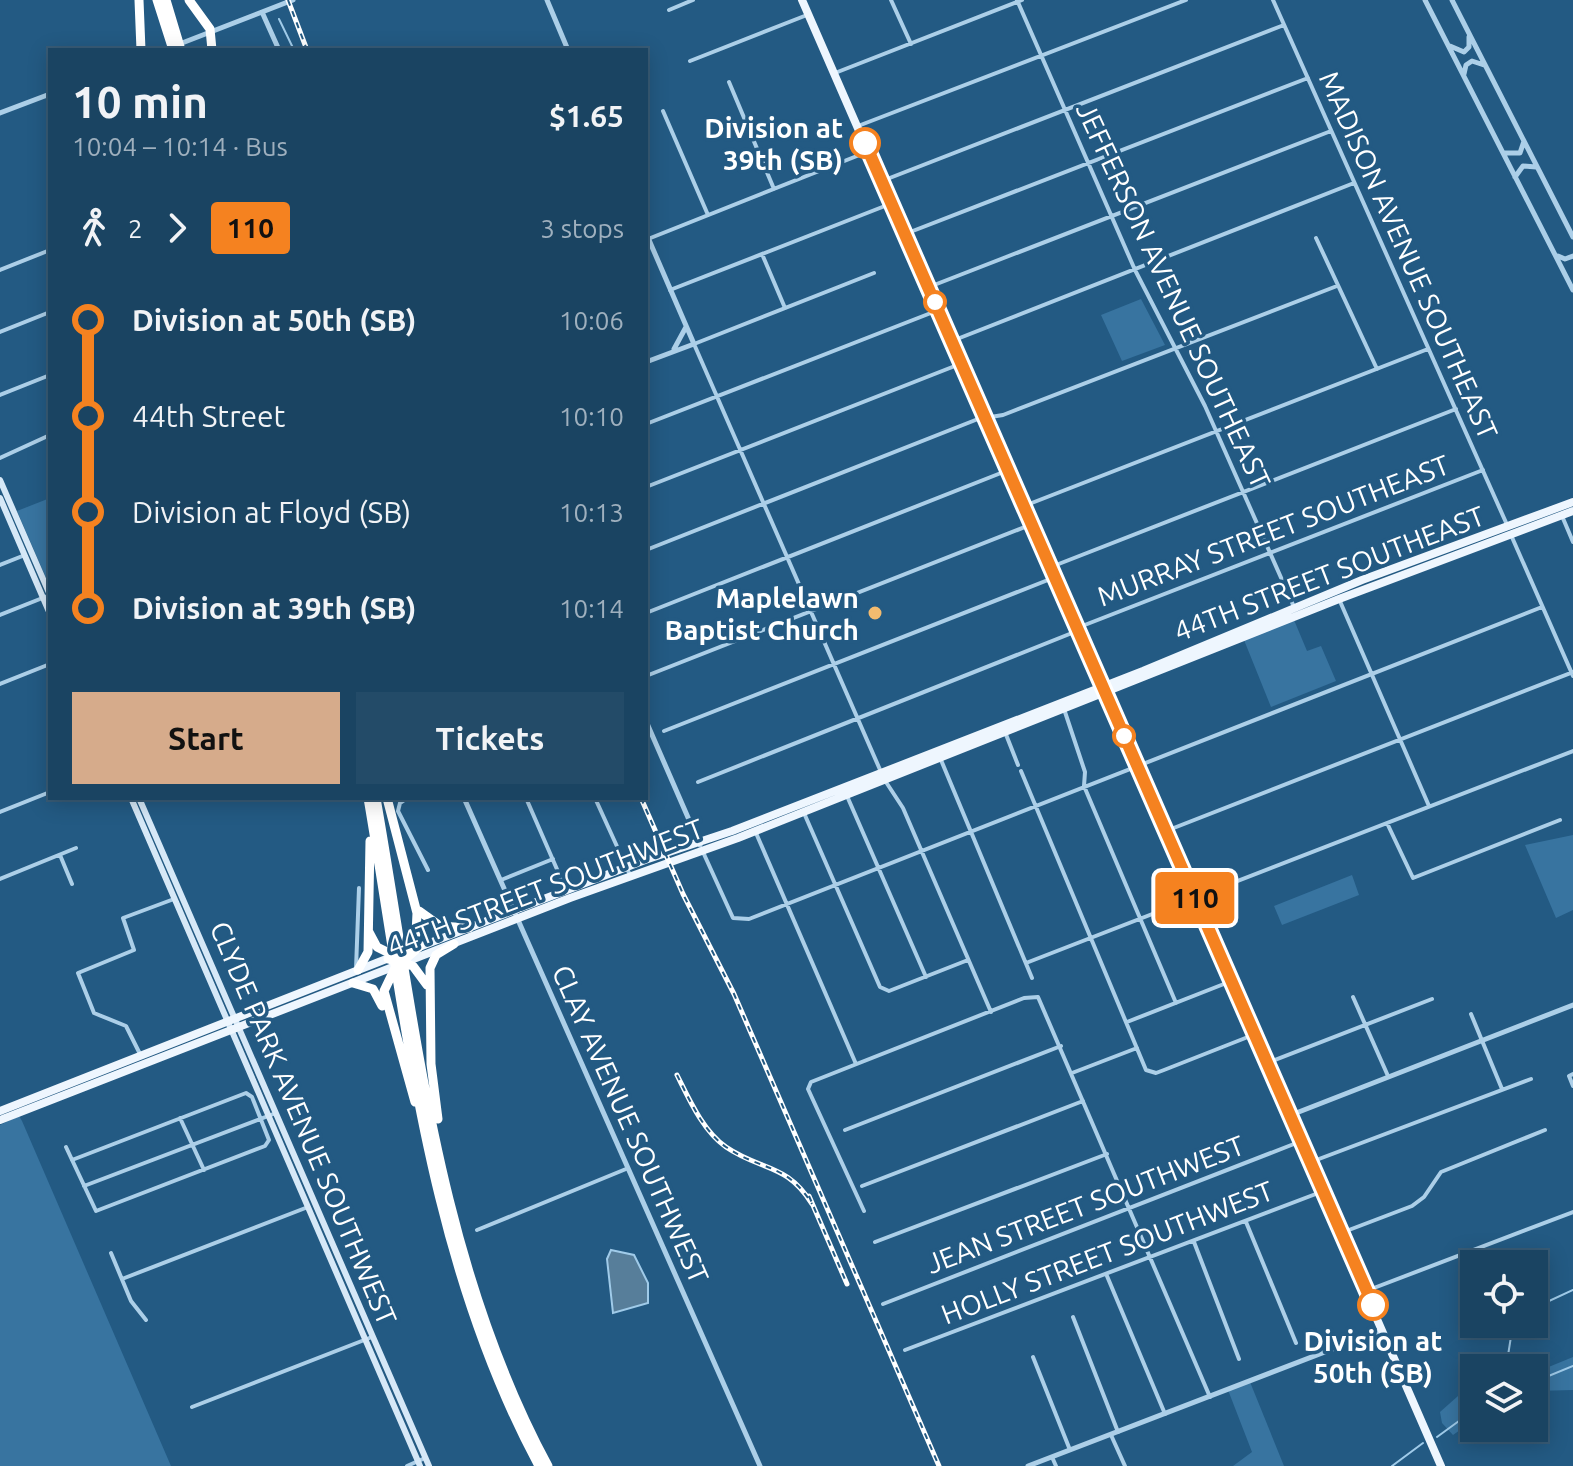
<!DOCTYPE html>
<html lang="en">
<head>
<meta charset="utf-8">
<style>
	body { margin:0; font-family:Ubuntu,sans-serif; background:#234b68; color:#f1f3f6; height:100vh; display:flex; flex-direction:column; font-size:30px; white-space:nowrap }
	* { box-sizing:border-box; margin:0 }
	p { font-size:26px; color:#9fb0be }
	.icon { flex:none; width:44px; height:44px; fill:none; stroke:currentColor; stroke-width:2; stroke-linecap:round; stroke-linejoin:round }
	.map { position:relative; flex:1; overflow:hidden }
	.panel { position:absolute; left:48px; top:48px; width:600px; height:752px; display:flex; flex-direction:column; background:#1a4462; border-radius:0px; box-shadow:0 4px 20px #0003,0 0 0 2px #385c77 }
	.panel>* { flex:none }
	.badge { padding:0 16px; border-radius:6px; font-size:28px; line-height:52px }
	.fabs { position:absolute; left:1460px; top:1250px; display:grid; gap:16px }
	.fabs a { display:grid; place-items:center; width:88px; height:88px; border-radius:0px; background:#1a4462; box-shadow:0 4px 20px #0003,0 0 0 2px #385c77; font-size:40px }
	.map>.badge { position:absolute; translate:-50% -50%; box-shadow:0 0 0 4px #fff }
	.legs { display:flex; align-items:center; gap:12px; height:88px; padding:0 24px; font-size:26px }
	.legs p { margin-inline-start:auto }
	.headline { display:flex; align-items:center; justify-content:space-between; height:136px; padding:0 24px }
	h1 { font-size:44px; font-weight:700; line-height:60px }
	.cta { display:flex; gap:16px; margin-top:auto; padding:16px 24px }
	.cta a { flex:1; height:92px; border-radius:0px; background:#d6ab8b; color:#111; font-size:32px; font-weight:700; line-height:92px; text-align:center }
	.cta a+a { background:#234b68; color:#f1f3f6 }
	ul { padding:0 24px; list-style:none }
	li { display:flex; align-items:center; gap:28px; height:96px; font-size:30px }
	li i { display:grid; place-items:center; width:12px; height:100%; margin:0 10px; background:currentColor }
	li i::after { content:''; width:20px; height:20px; margin:-10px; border:6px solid; border-radius:50%; background:#1a4462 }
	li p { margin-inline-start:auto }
	li:first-child i { background:linear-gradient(#0000 50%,currentColor 0) }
	li:last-child i { background:linear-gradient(currentColor 50%,#0000 0) }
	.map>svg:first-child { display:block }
</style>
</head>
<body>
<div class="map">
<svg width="1573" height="1466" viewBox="0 0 1573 1466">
	<rect width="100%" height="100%" fill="#235a83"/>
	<path fill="#3874a0" d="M1141 299 1165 345 1122 361 1101 315Z
		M50 498V587L17 511Z
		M1294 620 1307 651 1321 646 1336 681 1271 707 1244 640Z
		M1573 835V910L1556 918 1525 845Z
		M1352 875 1359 895 1282 925 1274 906Z
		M19 1116 22 1121 171 1466H0V1125Z
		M1573 1357V1390L1534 1391V1373Z
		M1250 1382 1284 1466H1233L1252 1452 1228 1390Z
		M1474 1390V1420L1453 1435 1442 1423 1440 1412 1458 1396Z"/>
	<path fill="#577e9a" stroke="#a0cbe9" stroke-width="2" d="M611 1250 634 1255 648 1283V1303L613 1313 607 1259Z"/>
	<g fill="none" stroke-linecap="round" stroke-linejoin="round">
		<path stroke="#a0cbe9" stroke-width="2" d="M279 19 294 50
			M1534 1308 1573 1290
			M1506 1368 1513 1324
			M1534 1382 1573 1366
			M1437 1437 1474 1410
			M1392 1466 1423 1443"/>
		<path stroke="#accfe8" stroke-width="4" d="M891 0 911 44
			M1017 0 1135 270 1205 406 1294 607
			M1273 0 1508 527
			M669 10 693 0
			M690 61 807 15
			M835 73 1022 0
			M729 82 774 189
			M663 111 708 215
			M858 126 1186 0
			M882 181 1284 25
			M905 234 1308 78
			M1316 238 1377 369
			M648 239 867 152
			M762 254 785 308
			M0 270 50 250
			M874 273 694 344 881 772
			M929 287 1331 131
			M670 290 890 204
			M0 332 50 312
			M952 341 1354 183
			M0 395 50 375
			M646 424 936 311
			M0 458 50 435
			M646 487 960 364
			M1024 506 1428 349
			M1562 516 1573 542
			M1511 535 1573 676
			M646 550 978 419 1003 415 1337 286
			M0 565 25 555
			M1051 567 1456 409
			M1339 599 1429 806
			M646 613 1006 471
			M0 615 50 595
			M1077 628 1483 470
			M646 676 1030 525
			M0 684 50 664
			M1064 709 1085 772 1084 786 1176 1003
			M664 731 1053 578
			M1005 732 1018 765
			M941 760 1032 978
			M1021 771 1146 1070 1156 1073 1164 1070 1253 1035
			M884 779 903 808 991 1012
			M698 782 1077 631
			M847 796 926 977
			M407 798 400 803 398 811 428 870
			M526 798 566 890
			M595 798 630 875
			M0 812 50 792
			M804 813 880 987 889 991 968 960
			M1387 823 1413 878 1560 820
			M1166 831 1573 672
			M756 833 856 1064
			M703 852 733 918 749 919 1542 607
			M60 855 72 884
			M0 879 76 848
			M501 880 553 859
			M1026 963 1573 751
			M356 969 359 888
			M1353 997 1388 1076
			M1471 1014 1502 1089
			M1127 1022 1229 982
			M140 1054 126 1026 94 1013 78 973 134 950 123 918 174 899
			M1267 1063 1432 999
			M1072 1073 1137 1048
			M1573 1074 1569 1076 1573 1086
			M180 1118 204 1170
			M845 1130 1061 1046
			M66 1147 96 1211 265 1146 269 1140 252 1097 246 1093 72 1160
			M1311 1162 1531 1079
			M84 1186 276 1113
			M862 1186 1083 1101
			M864 1211 808 1089 811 1082 1024 998 1038 997 1210 1397
			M1246 1222 1296 1343
			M477 1230 626 1169
			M1341 1233 1412 1206 1424 1197 1441 1172 1545 1130
			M875 1242 1107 1154
			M1194 1242 1239 1359
			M111 1253 131 1301 146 1320
			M1107 1276 1165 1414
			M122 1279 308 1207
			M1366 1291 1573 1212
			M883 1304 1299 1142
			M1073 1317 1118 1432
			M905 1350 1321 1192
			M1033 1357 1070 1450
			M192 1407 372 1337
			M1111 1435 1125 1466
			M1052 1457 1056 1466
			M407 1466 425 1458"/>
		<path stroke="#accfe8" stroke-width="5" d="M547 0 568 50
			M1425 0 1573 290
			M1452 0 1573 237
			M262 12 279 50
			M1450 46 1464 52 1469 47V37
			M164 50 293 0
			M1464 74 1466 65 1472 61 1484 65
			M0 113 50 94
			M1504 153H1520L1524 141
			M1515 177 1523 166 1536 167
			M646 233 694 344 646 362
			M1558 256 1565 259 1573 256
			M674 349 686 327
			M646 721 700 845
			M464 798 760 1466
			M1291 1115 1573 1005
			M1028 1466 1382 1330"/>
		<path stroke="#d6e8f7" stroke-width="6" d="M0 480 50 595
			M0 498 50 614
			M131 798 420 1466
			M139 798 429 1466"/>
		<path stroke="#eef6fe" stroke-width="8" d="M802 0 1441 1466
			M414 949 645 860 732 831 1143 671 1362 580 1573 502
			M0 1111 394 956
			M0 1120 570 898 738 838 1339 599 1573 511"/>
		<path stroke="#fff" stroke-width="9" d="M139 0 141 50
			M157 0 173 50
			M166 0 181 50
			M189 0 210 29 212 50
			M368 798C407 1025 428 1260 539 1466
			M376 798C416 1025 437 1260 548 1466
			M387 798 417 913 416 934 403 955
			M419 911 440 926 469 928
			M369 932 377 947 395 956
			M388 959 413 966 427 985
			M358 970 368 952 370 841
			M353 983 373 989 382 1006
			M415 1102 384 991 395 968 420 946
			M438 1119 431 1064 430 968 436 955 454 944"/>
		<defs>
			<path id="rail" d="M288 0 307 50
				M641 798 683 894 734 994 939 1466
				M677 1075C689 1099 703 1131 726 1147 761 1171 787 1163 812 1204
				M809 1196 847 1284"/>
		</defs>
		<use href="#rail" stroke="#fff" stroke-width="5"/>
		<use href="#rail" stroke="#235a83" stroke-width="2" stroke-dasharray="6" stroke-linecap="butt"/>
	</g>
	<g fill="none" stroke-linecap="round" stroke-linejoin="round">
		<defs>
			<path id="line-1" d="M865 143 1373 1305"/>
		</defs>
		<use href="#line-1" stroke="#fff" stroke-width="18"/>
		<use href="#line-1" stroke="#f58220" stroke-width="12"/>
	</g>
	<g fill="#fff" stroke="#f58220" stroke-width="4">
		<circle cx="865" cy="143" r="14"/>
		<circle cx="935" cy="302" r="10"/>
		<circle cx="1124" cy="736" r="10"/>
		<circle cx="1373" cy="1305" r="14"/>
	</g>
	<circle fill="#f3bb6f" stroke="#235a83" stroke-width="3" cx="875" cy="613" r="8"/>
	<g text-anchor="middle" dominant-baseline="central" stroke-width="7" stroke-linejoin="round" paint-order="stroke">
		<g font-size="28" font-weight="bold" fill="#fff" stroke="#235a83" text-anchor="end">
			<text x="843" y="127">Division at<tspan x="843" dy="32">39th (SB)</tspan></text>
			<text x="1373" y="1340" text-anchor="middle">Division at<tspan x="1373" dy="32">50th (SB)</tspan></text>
		</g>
		<g font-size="28" fill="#fff" stroke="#235a83">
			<text transform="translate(1409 255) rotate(66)">MADISON AVENUE SOUTHEAST</text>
			<text transform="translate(1174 295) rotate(65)">JEFFERSON AVENUE SOUTHEAST</text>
			<text transform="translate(1273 530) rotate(-21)">MURRAY STREET SOUTHEAST</text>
			<text transform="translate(1329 573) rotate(-21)">44TH STREET SOUTHEAST</text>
			<text transform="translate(545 887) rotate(-21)">44TH STREET SOUTHWEST</text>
			<text transform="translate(304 1123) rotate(67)">CLYDE PARK AVENUE SOUTHWEST</text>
			<text transform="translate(631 1124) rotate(66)">CLAY AVENUE SOUTHWEST</text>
			<text transform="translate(1085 1204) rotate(-21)">JEAN STREET SOUTHWEST</text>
			<text transform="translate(1107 1252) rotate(-21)">HOLLY STREET SOUTHWEST</text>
		</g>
		<g font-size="28" font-weight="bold" fill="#fff" stroke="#235a83" text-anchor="end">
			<text x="859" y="597">Maplelawn<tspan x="859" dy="32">Baptist Church</tspan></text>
		</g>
	</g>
</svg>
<div class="fabs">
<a><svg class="icon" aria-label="locate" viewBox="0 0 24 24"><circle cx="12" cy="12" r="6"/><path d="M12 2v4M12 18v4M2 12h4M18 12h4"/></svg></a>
<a><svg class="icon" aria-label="layers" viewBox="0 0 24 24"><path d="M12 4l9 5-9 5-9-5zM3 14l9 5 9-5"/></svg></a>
</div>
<b class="badge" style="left:1195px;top:898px;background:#f58220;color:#111">110</b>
<section class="panel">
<div class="headline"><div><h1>10 min</h1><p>10:04 – 10:14 · Bus</p></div><b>$1.65</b></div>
<div class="legs"><svg class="icon" aria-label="walk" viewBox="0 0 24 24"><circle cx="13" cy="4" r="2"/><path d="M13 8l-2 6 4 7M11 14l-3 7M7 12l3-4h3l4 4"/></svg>2<svg class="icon" aria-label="forward" viewBox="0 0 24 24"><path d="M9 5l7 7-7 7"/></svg><b class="badge" style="background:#f58220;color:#111">110</b><p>3 stops</p></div>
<ul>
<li><i style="color:#f58220"></i><b>Division at 50th (SB)</b><p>10:06</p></li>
<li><i style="color:#f58220"></i><span>44th Street</span><p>10:10</p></li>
<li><i style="color:#f58220"></i><span>Division at Floyd (SB)</span><p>10:13</p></li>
<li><i style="color:#f58220"></i><b>Division at 39th (SB)</b><p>10:14</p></li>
</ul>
<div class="cta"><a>Start</a><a>Tickets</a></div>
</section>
</div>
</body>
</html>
